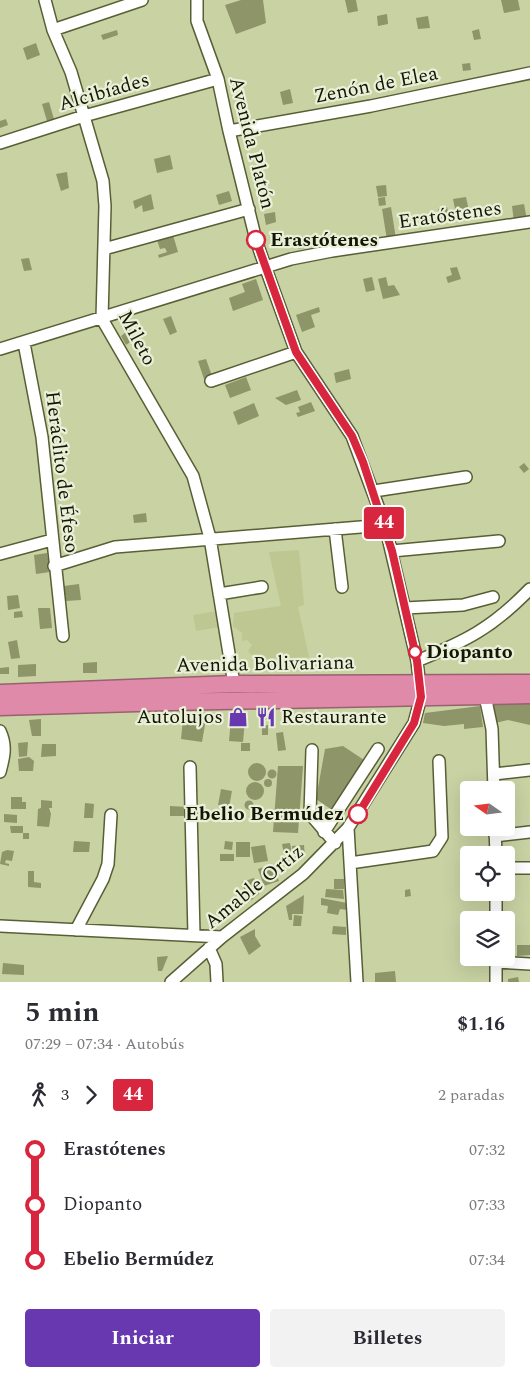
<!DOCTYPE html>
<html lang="es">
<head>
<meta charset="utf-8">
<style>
	body { margin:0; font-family:Spectral,serif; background:#f2f2f3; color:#2b2b33; height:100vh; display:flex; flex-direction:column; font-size:19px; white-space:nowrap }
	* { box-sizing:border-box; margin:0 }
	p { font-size:16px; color:#7c7c81 }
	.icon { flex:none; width:28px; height:28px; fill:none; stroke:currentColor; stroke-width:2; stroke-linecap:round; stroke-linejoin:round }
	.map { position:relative; height:982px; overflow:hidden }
	.drawer { display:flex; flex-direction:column; background:#fff; flex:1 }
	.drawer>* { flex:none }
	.badge { padding:0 10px; border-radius:4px; font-size:18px; line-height:32px }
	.needle { width:32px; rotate:284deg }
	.buttons { position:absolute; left:460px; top:781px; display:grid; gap:10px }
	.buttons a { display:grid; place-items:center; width:55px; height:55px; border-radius:5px; background:#fff; box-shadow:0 5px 20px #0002; font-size:25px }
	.map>.badge { position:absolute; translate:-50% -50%; box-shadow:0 0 0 2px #fff }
	.legs { display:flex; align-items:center; gap:8px; height:55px; padding:0 25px; font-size:16px }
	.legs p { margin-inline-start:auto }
	.overview { display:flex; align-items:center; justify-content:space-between; height:85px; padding:0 25px }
	h1 { font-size:28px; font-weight:700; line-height:38px }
	.button { display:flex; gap:10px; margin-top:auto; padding:10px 25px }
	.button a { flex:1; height:58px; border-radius:5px; background:#6838b0; color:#fff; font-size:20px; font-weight:700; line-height:58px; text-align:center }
	.button a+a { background:#f2f2f3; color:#2b2b33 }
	ul { padding:0 25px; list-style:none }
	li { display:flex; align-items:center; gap:18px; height:55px; font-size:19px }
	li i { display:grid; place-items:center; width:8px; height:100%; margin:0 6px; background:currentColor }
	li i::after { content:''; width:12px; height:12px; margin:-6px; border:4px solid; border-radius:50%; background:#fff }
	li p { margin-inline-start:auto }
	li:first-child i { background:linear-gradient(#0000 50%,currentColor 0) }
	li:last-child i { background:linear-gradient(currentColor 50%,#0000 0) }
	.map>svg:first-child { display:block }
</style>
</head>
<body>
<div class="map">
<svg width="530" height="982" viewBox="0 0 530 982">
	<rect width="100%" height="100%" fill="#c8d2a3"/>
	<path fill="#bec792" d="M299 550 304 605 298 607 309 657 256 659 248 651 252 645 247 640 242 641V633L233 626 234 613 281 606 269 552Z
		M217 611 219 627 196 631 193 615Z"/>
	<path fill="#8d9569" d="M241 0H263L266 23 236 34 225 5Z
		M345 0H356L358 11 348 13Z
		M501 0H518L520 10 504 13Z
		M387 14 388 24 378 26 377 16Z
		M428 16 430 28 418 29 416 18Z
		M479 29 481 39 474 40 472 31Z
		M117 30 118 35 103 40 101 35Z
		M36 43 40 55 27 60 23 48Z
		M470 63 471 70 463 71 462 64Z
		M125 85 126 93 119 95 117 87Z
		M290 89 293 103 283 105 280 92Z
		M49 102 54 119 47 121 42 104Z
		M6 119 8 125 0 128V121Z
		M170 155 173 169 157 173 154 159Z
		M67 172 69 188 61 191 56 174Z
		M386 185 387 196 378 197 376 186Z
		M229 191 232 201 219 205 216 195Z
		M151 194 154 209 143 212 142 205 135 209 133 201Z
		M385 197 386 205 379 206 378 198Z
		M466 197 469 211 456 214 453 199Z
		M524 204 527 220 514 222 512 206Z
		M391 207 396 239 387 240 382 209Z
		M447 207 450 220 441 222 438 209Z
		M275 212 276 222 266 225 264 214Z
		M173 235 178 252 159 258 158 255 167 252 165 248 160 249 157 240Z
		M306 235 308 247 299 249 297 239Z
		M29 258 32 270 24 271 21 259Z
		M457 267 461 279 448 283 446 277 452 275 450 268Z
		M372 277 375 290 366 292 363 279Z
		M386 277 388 286 394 285 400 295 383 299 378 279Z
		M256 279 263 300 233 311 229 298 245 292 242 284Z
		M319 307 320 312 311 315 315 327 302 332 296 315Z
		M171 316 177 332 170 335 163 319Z
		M130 329 136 338 126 345 121 336Z
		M206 359 212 376 204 379 198 361Z
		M349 369 351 379 336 383 334 373Z
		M246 377 251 390 230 398 225 385Z
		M297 390 301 400 286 405 275 398Z
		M311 402 315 411 298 417 296 413 300 412 298 407Z
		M254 403 259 416 238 425 233 412Z
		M524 463 529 469 524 473 519 467Z
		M146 513 147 522 134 523 133 515Z
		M47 553 50 572 36 574 34 555Z
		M79 584 81 600 66 601 64 586Z
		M18 595 20 608 8 610 7 596Z
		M38 608H50L52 628 40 629Z
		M22 611 23 617 14 618V612Z
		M17 640 20 658 11 659 8 642Z
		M219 660 220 668 213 669 212 661Z
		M97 662V673H83V663Z
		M36 664V676L18 677V665Z
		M9 667V674H0V668Z
		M493 702 530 703V725L508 720 495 723Z
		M480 706 483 727 464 729V724L444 726 423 723 425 713Z
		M275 713V719L262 720 261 714Z
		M194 718 206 719 202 742 181 739 183 719 193 720Z
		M41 719V736H32L29 720Z
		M231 719 245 720 243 742 229 741Z
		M268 725V735H262V726Z
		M283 732 286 750 278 751 276 733Z
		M28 742 27 756 19 757 18 743Z
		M241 743H250V751H241Z
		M42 744H56V756L41 757Z
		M343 746 364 760 332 810 316 799 325 749Z
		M29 757 34 761 33 771H19L18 759Z
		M248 772a9 9 0 1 1 18 0a9 9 0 1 1-18 0Z
		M278 766H303L298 833 273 832Z
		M267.5 774a4.5 4.5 0 1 1 9 0a4.5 4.5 0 1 1-9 0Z
		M264 783a4 4 0 1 1 8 0a4 4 0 1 1-8 0Z
		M246 791a9 9 0 1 1 18 0a9 9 0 1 1-18 0Z
		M221 789 232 791 229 807 218 805Z
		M11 797H22V802H26V809H11Z
		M41 800 52 801V808H49L51 814 49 827 37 826 38 809 41 808Z
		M244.5 805a4.5 4.5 0 1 1 9 0a4.5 4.5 0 1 1-9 0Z
		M85 803 94 804 93 818H84Z
		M170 806 187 807V816H170Z
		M4 814 17 815V823L4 822Z
		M10 826H23V833H29V839H23V833H11Z
		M74 841 90 842 89 852H73Z
		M225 841 233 842 232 850 224 849Z
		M236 842H250V857H236Z
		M290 843 292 853 284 854 282 844Z
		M265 845 268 861 254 863 251 847Z
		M304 845 305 857 294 859 292 846Z
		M7 850 14 851 12 861 6 860 5 863 9 864V866L0 864 2 852Z
		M220 854H234V861H220Z
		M273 864 279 881 264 886 258 869Z
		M28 871H34V882L41 883V888L28 887Z
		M254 878 259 894 248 903 242 882Z
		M334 879H344V889H334Z
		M326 889 343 890 344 899 325 897Z
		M410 889 411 896 405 897V890Z
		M304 895 303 914H292V920H289L286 906Z
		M321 898 347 903V910L340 909 338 915 327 913 328 906 321 905Z
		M294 915 302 916 301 926H293Z
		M333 926 346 927V935L332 934Z
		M255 929V936L261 946 249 955 240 937Z
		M517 945H530V955L517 956Z
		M168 956 162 971H158L157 957Z
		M3 963 24 965V975L2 974Z
		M395 971 396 982H375V973Z
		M518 977 519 982H508V979Z"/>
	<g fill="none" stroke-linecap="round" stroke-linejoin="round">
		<defs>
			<path id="minor" d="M45 0 53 30 71 72 103 181 105 206 102 319 193 476 210 538 234 684
				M53 30 142 0
				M229 131 371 106 530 73
				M0 143 84 116 218 79
				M104 249 249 209
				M24 343 42 437 63 636
				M0 349 291 259 332 251 530 222
				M211 381 296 352
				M374 491 466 477
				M335 529 342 587
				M392 551 499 541
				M0 554 52 540
				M54 566 115 547 385 525
				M219 594 262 587
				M405 608 463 605 493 597
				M417 661C466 641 492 628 530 589
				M485 696 492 729 494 790
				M0 731C7 746 4 757 0 772
				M312 750 310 814 335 843
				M190 767 194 935
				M494 774 530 770
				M348 828 357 982
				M495 828 496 855
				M324 832 378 749
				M495 836 530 832
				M350 863 433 851 442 837 439 761
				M506 868H530
				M496 920V892
				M0 926 222 937
				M76 930 103 879 108 864 111 815
				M209 948 216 964 217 982
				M496 958V982
				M496 962 530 964
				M171 982 222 937 303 874 348 828 414 723 421 697 417 661 385 525 352 436 296 352 265 266 256 240 229 131 218 79 197 21V0"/>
			<path id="highway" d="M0 693 234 684 530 683
				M0 707 171 702 530 695"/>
		</defs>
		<use href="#minor" stroke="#585f35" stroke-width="14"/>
		<use href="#highway" stroke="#98616f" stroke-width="19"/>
		<use href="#minor" stroke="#fff" stroke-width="11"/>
		<use href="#highway" stroke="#df8aa8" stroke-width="16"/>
	</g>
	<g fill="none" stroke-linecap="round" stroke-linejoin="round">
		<defs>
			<path id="line-1" d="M256 240 296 352 352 436 363 462 392 551 417 661 421 697 414 723 358 814"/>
		</defs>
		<use href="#line-1" stroke="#fff" stroke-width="11"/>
		<use href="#line-1" stroke="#d7263d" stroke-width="8"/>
	</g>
	<defs>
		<symbol id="shop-bare" viewBox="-9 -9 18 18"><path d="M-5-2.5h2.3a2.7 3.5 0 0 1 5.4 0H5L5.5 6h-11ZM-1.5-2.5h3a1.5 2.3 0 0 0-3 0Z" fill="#6838b0" stroke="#eaf0d8" stroke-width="2.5" paint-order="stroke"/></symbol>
		<symbol id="restaurant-bare" viewBox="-9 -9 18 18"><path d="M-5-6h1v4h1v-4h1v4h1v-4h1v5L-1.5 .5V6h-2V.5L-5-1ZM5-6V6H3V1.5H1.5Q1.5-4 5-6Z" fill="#6838b0" stroke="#eaf0d8" stroke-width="2.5" paint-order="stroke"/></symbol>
	</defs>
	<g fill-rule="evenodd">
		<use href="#shop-bare" x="224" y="703" width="28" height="28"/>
		<use href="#restaurant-bare" x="252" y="703" width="28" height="28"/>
	</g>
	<g fill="#fff" stroke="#d7263d" stroke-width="2.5">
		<circle cx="256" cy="240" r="9"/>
		<circle cx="415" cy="652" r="6"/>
		<circle cx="358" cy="814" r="9"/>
	</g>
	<g text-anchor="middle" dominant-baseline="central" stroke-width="4.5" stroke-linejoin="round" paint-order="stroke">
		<g font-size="20" fill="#131605" stroke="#eaf0d8">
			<text transform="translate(376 85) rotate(-11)">Zenón de Elea</text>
			<text transform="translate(104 92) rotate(-16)">Alcibíades</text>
			<text transform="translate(252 143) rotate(76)">Avenida Platón</text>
			<text transform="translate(450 215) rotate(-8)">Eratóstenes</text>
			<text transform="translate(137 338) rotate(62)">Mileto</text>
			<text transform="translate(62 472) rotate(83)">Heráclito de Éfeso</text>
			<text transform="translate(265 664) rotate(-1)">Avenida Bolivariana</text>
			<text transform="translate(254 887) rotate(-39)">Amable Ortiz</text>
		</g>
		<g font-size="20" font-weight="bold" fill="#131605" stroke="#eaf0d8" text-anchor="start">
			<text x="270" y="240">Erastótenes</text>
			<text x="426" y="652">Diopanto</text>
			<text x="344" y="814" text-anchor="end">Ebelio Bermúdez</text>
		</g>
		<g font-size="20" fill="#131605" stroke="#eaf0d8" text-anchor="end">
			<text x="223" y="717">Autolujos</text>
			<text x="281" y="717" text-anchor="start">Restaurante</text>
		</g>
	</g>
</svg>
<div class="buttons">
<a><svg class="needle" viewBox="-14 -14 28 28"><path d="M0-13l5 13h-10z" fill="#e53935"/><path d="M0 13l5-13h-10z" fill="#7c7c81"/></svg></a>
<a><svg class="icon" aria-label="locate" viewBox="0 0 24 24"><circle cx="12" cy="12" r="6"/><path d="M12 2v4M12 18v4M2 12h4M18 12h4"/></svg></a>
<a><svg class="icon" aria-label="layers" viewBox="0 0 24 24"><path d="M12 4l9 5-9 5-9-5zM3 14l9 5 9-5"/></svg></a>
</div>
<b class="badge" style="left:384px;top:523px;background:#d7263d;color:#fff">44</b>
</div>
<section class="drawer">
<div class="overview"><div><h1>5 min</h1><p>07:29 – 07:34 · Autobús</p></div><b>$1.16</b></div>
<div class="legs"><svg class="icon" aria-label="walk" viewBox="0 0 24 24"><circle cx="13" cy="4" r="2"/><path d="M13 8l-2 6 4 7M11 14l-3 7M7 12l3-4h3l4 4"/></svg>3<svg class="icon" aria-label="forward" viewBox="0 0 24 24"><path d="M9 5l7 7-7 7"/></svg><b class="badge" style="background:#d7263d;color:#fff">44</b><p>2 paradas</p></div>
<ul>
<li><i style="color:#d7263d"></i><b>Erastótenes</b><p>07:32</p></li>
<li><i style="color:#d7263d"></i><span>Diopanto</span><p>07:33</p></li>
<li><i style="color:#d7263d"></i><b>Ebelio Bermúdez</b><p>07:34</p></li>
</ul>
<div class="button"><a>Iniciar</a><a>Billetes</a></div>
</section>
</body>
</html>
